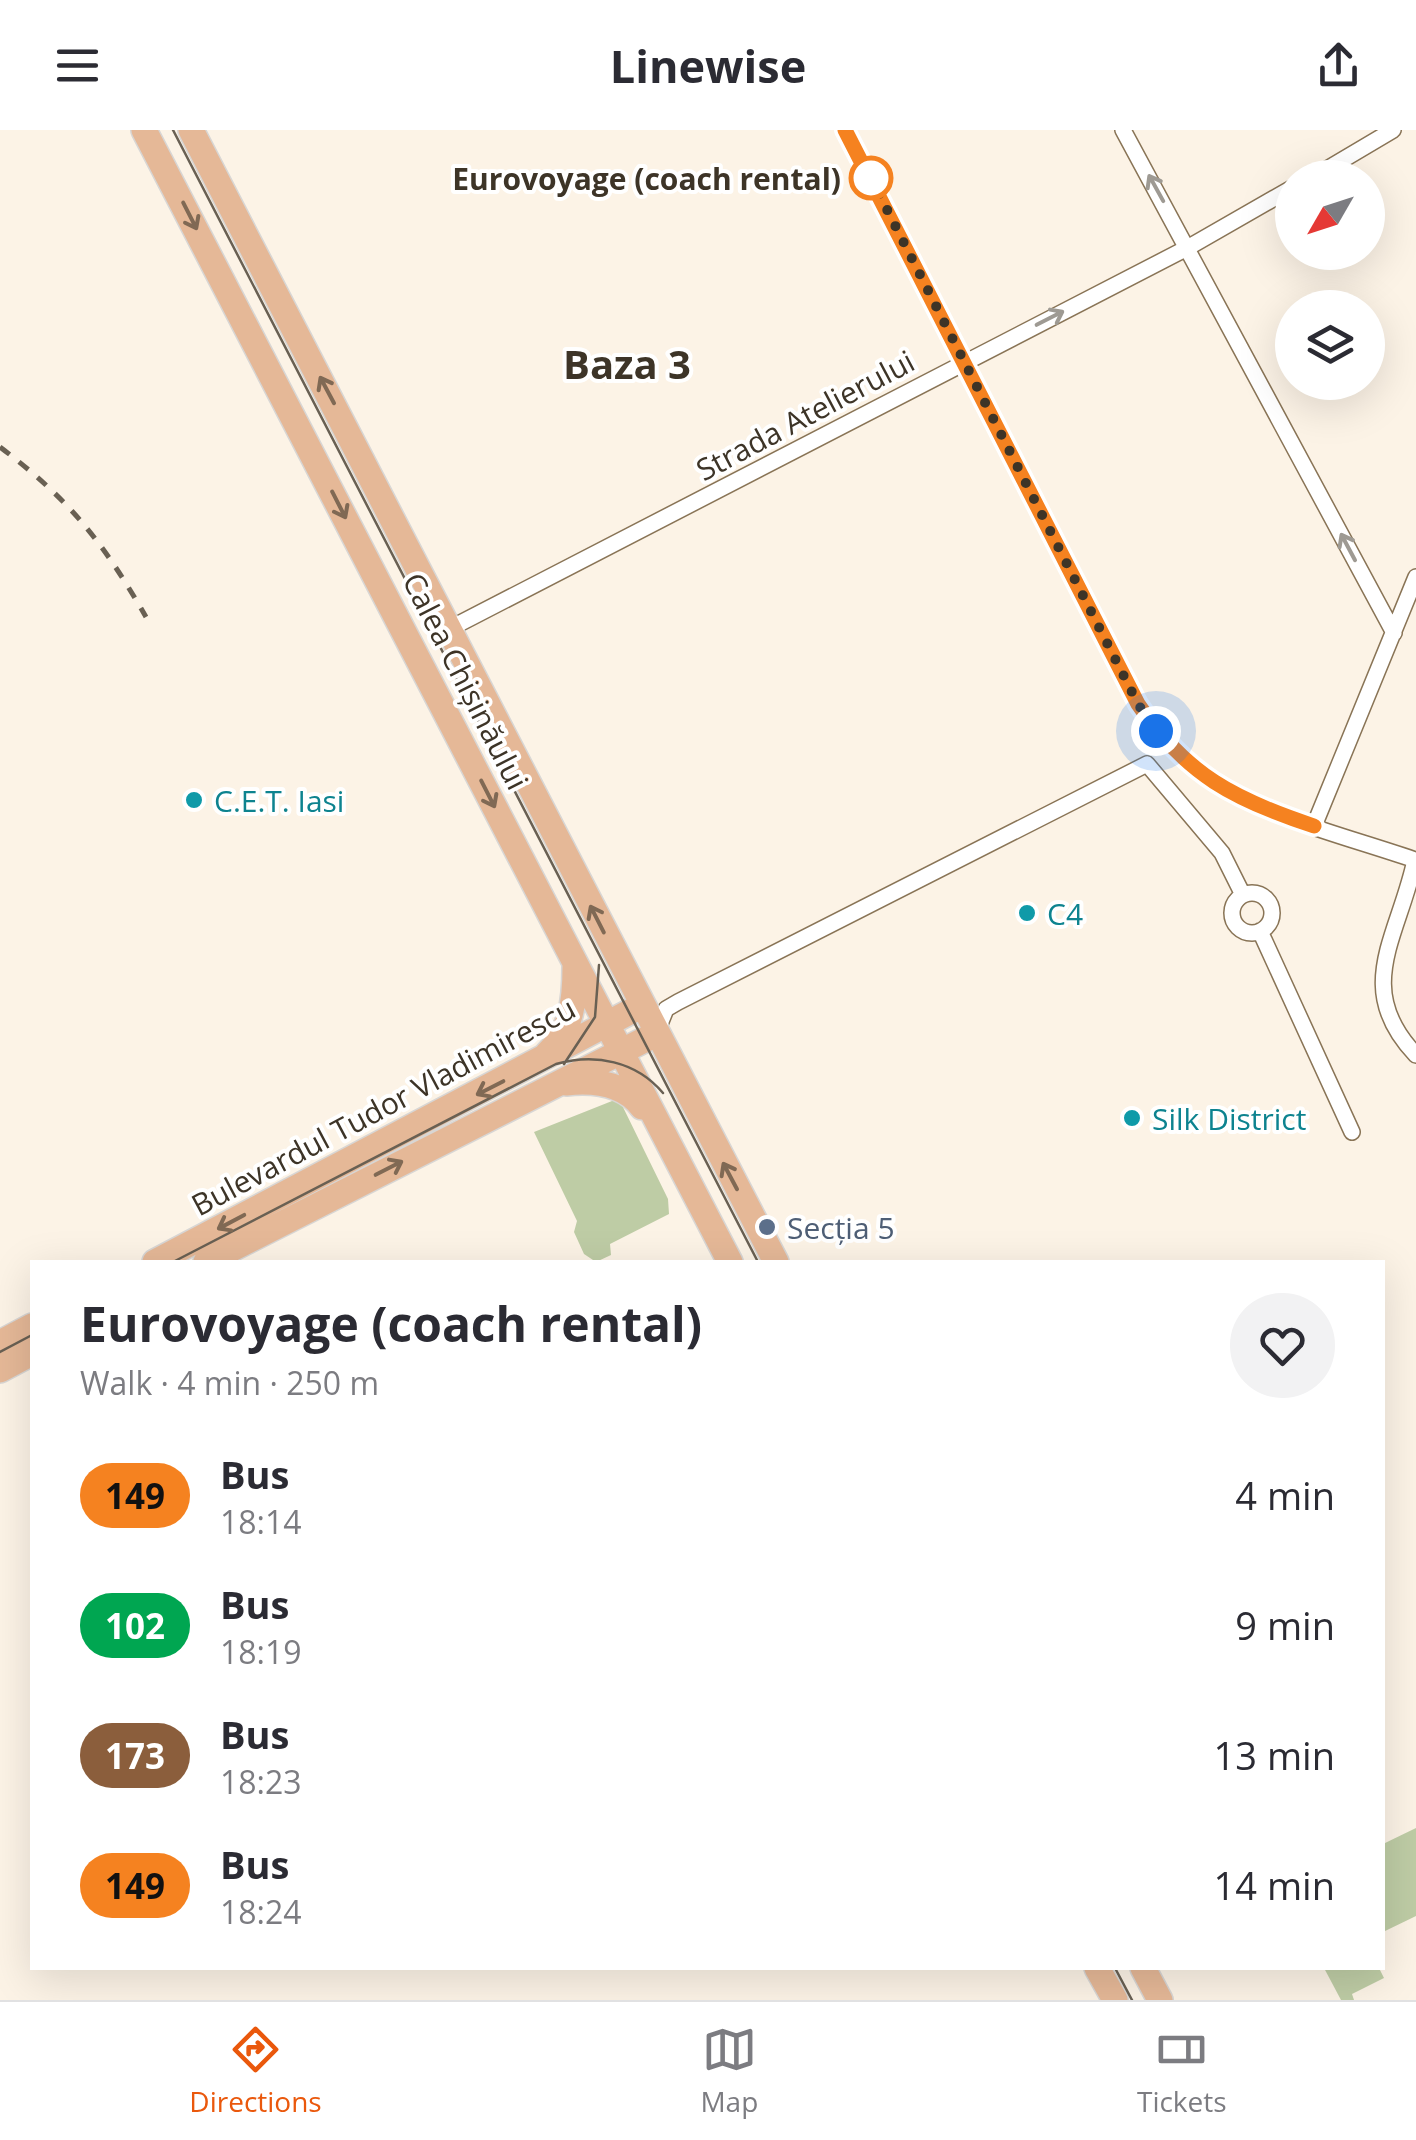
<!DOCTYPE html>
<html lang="en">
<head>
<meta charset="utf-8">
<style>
	body { margin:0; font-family:"Open Sans",sans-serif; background:#f2f2f3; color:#2b2b33; height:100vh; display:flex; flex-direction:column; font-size:38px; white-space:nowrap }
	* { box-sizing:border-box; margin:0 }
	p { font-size:32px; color:#7c7c81 }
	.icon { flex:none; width:55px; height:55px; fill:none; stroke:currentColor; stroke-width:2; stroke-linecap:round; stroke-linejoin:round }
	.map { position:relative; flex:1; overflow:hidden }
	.sheet { position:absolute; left:30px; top:1130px; width:1355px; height:710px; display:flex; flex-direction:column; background:#fff; border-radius:0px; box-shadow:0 10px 40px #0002 }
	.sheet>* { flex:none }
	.badge { padding:0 20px; border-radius:32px; font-size:35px; line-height:65px }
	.needle { width:65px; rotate:231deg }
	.fabs { position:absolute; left:1275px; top:30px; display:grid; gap:20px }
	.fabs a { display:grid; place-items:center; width:110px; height:110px; border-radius:50%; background:#fff; box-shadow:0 10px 40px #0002; font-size:50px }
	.you { position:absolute; width:50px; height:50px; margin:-25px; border:8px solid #fff; border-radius:50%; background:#1a73e8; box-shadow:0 0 0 15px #1a73e833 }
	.map>.badge { position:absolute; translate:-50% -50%; box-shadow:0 0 0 5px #fff }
	.round { display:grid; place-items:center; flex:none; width:105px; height:105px; border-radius:52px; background:#f2f2f3 }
	.summary { display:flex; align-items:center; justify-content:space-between; height:170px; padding:0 50px }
	h1 { font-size:48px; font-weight:700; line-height:75px }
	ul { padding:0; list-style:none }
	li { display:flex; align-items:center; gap:30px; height:130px; padding:0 50px }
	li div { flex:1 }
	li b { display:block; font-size:38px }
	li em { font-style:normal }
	li .badge { min-width:110px; font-weight:700; text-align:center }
	header { display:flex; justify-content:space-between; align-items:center; height:130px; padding:0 50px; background:#fff; font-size:45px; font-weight:700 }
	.tab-bar { display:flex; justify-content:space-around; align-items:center; height:140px; border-top:2px solid #e1e1e2; background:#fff; font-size:28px; color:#7c7c81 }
	.tab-bar a { display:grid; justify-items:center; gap:5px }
	.tab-bar .current { color:#ea580c }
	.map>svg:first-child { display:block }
</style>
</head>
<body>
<header><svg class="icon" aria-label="menu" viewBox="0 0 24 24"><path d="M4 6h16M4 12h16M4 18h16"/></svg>Linewise<svg class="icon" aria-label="share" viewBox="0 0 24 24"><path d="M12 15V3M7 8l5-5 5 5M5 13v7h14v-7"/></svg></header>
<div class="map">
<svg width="1416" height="1870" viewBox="0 0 1416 1870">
	<rect width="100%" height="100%" fill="#fcf3e6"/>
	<path fill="#becca5" d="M612 971H620L668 1069 669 1084 610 1114 611 1125 596 1132 584 1124 574 1102 577 1091 534 1002Z
		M1416 1698V1786L1383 1802V1714Z
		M1324 1838H1379L1384 1848 1352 1864 1354 1870H1341Z"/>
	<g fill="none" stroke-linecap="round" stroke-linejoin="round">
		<defs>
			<path id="street" d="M845 0 1138 574C1208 678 1304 692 1415 730 1399 806 1352 858 1416 925
				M1123 0 1394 503
				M1312 48 1393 0
				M447 500 1189 117 1292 58
				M1314 696 1416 447
				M1232 783a20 20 0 1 1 40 0a20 20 0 1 1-40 0Z
				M1260 801 1352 1002
				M656 904 666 879 678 872 1147 634 1222 723 1243 765"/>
			<path id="primary" d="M144 0 730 1132
				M191 0 776 1132
				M547 924C572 900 575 870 575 837
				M566 953C594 950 624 953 642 977
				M155 1132 641 876
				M206 1132 656 904
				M0 1213 32 1196
				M0 1240 32 1223
				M1097 1838 1115 1870
				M1143 1838 1160 1870"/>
		</defs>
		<use href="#street" stroke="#897456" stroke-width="18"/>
		<use href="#primary" stroke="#d8d6d4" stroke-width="28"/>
		<use href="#street" stroke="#fff" stroke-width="15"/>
		<use href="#primary" stroke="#e5b897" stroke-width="25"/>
		<path stroke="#696053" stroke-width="2.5" d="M173 0 758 1132
			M564 934 595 887 599 835
			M173 1132 556 934C595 923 636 931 663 963
			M0 1222 32 1205
			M1115 1838 1132 1870"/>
		<path stroke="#696053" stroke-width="5" stroke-dasharray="12 12" stroke-linecap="butt" d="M0 317C70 370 103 412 146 487"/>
	</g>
	<defs><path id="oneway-shaft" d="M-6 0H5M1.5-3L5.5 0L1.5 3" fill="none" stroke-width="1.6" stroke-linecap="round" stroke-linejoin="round" transform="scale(2.5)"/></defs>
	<g stroke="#9e9a93">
		<use href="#oneway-shaft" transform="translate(1156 58) rotate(-119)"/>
		<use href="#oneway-shaft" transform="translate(1050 188) rotate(-27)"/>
		<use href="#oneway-shaft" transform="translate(1348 417) rotate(-118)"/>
	</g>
	<g stroke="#806954">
		<use href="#oneway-shaft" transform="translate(190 86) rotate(63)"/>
		<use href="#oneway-shaft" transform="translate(327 260) rotate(-118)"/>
		<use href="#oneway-shaft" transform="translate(339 375) rotate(63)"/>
		<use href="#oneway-shaft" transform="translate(488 664) rotate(63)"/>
		<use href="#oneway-shaft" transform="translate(597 789) rotate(-117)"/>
		<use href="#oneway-shaft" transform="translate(490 958) rotate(153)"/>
		<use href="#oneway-shaft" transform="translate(389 1038) rotate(-27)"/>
		<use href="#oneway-shaft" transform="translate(730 1046) rotate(-118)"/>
		<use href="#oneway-shaft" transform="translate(231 1092) rotate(152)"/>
	</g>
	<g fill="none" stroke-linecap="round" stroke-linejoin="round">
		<defs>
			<path id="line" d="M845 0 1138 574C1186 645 1235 670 1314 696"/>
		</defs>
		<use href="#line" stroke="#fff" stroke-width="22"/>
		<use href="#line" stroke="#f58220" stroke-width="15"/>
		<path stroke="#3d3427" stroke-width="10" stroke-dasharray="0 18" d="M871 48 1138 574 1156 601"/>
	</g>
	<circle fill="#fff" stroke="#f58220" stroke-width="5" cx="871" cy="48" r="20"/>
	<g fill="#0f9aa8" stroke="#fff" stroke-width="4">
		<circle cx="194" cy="670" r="10"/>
		<circle cx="1027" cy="783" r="10"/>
		<circle cx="1132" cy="988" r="10"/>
	</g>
	<circle fill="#5c6f8a" stroke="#fff" stroke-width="4" cx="767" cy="1097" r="10"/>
	<g text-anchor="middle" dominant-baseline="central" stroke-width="8" stroke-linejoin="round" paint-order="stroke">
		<g font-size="30" font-weight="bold" fill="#3d3427" stroke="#fff" text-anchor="end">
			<text x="841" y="48">Eurovoyage (coach rental)</text>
		</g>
		<g font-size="30" fill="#3d3427" stroke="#fff">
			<text transform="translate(805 285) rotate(-28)">Strada Atelierului</text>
			<text transform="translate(466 551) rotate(63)">Calea Chișinăului</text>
			<text transform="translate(383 976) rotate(-28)">Bulevardul Tudor Vladimirescu</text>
		</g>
		<g font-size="30" fill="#0d838f" stroke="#fff" text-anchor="start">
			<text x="214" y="670">C.E.T. Iasi</text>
			<text x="1047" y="783">C4</text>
			<text x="1152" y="988">Silk District</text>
		</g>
		<g font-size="30" fill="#4e5e75" stroke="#fff" text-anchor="start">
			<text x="787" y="1097">Secția 5</text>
		</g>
		<g font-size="40" font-weight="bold" fill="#3d3427" stroke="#fff">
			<text x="627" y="233">Baza 3</text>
		</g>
	</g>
</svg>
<div class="fabs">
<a><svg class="needle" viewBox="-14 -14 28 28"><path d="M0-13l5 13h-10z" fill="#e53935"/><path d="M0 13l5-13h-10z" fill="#7c7c81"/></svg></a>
<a><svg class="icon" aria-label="layers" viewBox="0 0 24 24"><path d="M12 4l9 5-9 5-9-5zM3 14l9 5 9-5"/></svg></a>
</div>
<div class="you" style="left:1156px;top:601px"></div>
<section class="sheet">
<div class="summary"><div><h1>Eurovoyage (coach rental)</h1><p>Walk · 4 min · 250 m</p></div><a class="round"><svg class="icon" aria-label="heart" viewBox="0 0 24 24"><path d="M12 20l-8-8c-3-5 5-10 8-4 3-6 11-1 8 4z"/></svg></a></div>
<ul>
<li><span class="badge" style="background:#f58220;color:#111">149</span><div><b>Bus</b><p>18:14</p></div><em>4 min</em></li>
<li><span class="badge" style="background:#00a651;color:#fff">102</span><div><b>Bus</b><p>18:19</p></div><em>9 min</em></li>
<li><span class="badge" style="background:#8b5e3c;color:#fff">173</span><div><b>Bus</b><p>18:23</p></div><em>13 min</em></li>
<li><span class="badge" style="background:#f58220;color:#111">149</span><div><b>Bus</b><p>18:24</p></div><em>14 min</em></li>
</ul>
</section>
</div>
<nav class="tab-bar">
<a class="current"><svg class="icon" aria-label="directions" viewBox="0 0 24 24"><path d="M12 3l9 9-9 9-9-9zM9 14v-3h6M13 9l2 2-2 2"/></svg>Directions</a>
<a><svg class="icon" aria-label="map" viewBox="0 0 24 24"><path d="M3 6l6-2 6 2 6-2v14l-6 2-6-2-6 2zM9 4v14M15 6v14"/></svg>Map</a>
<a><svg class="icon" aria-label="tickets" viewBox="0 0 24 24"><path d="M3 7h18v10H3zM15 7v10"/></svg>Tickets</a>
</nav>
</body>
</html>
